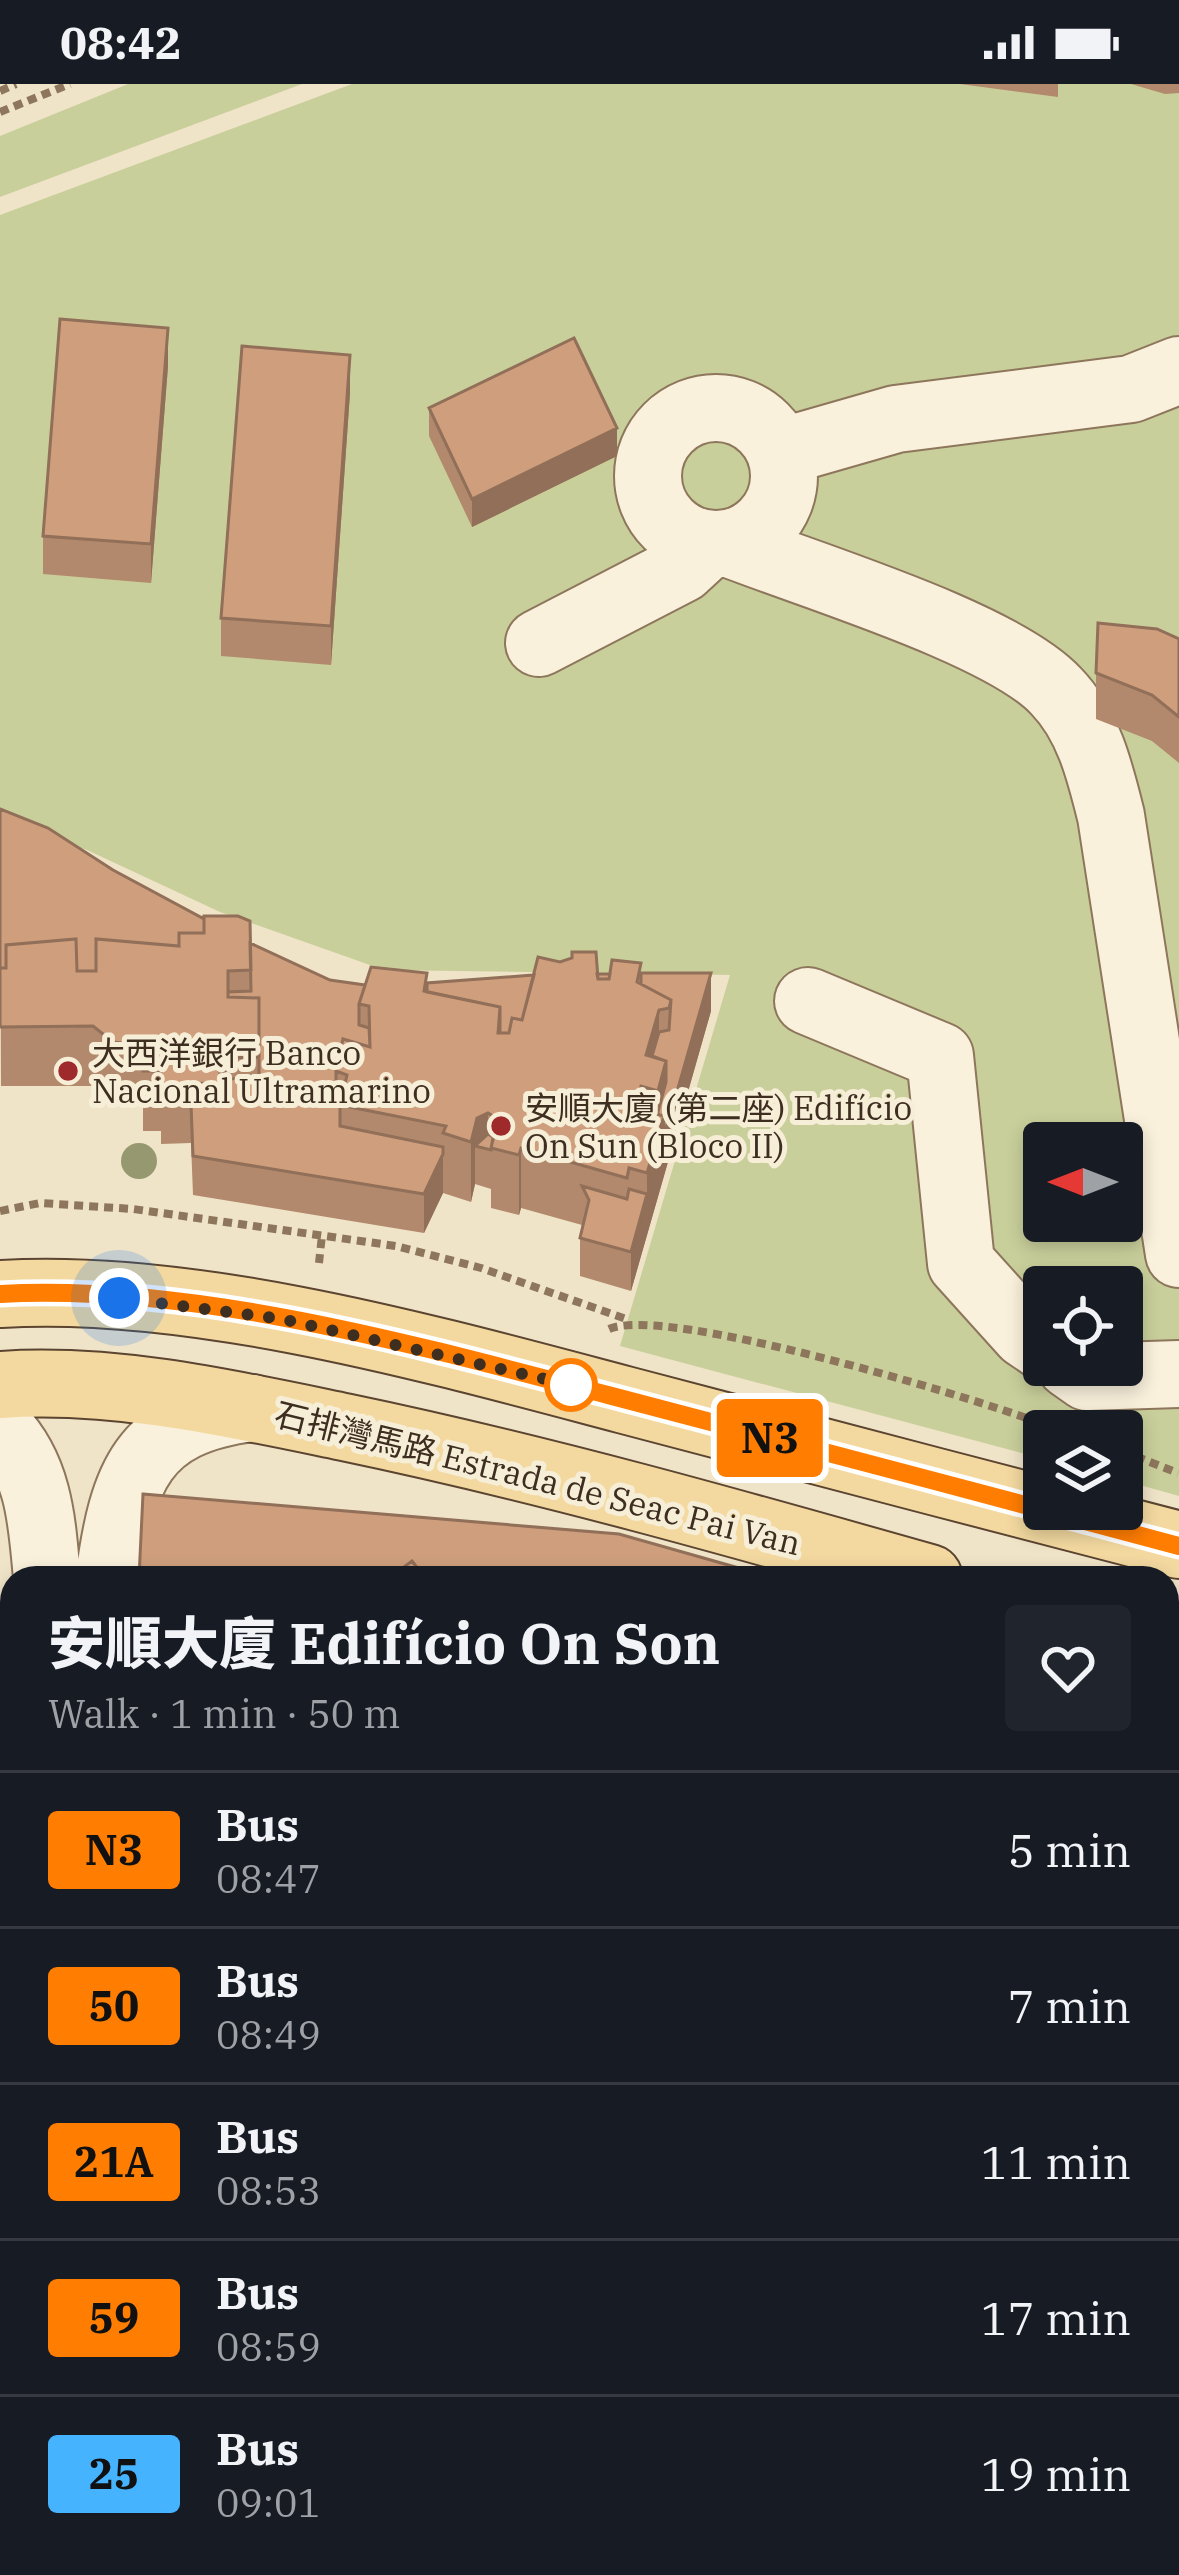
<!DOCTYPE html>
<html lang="en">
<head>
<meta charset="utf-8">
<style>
	body { margin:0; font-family:"IBM Plex Serif","Noto Sans SC",serif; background:#20242c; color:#f1f3f6; height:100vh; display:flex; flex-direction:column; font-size:45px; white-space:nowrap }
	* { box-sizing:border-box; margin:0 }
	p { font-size:39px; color:#9ea1a6 }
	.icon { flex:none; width:66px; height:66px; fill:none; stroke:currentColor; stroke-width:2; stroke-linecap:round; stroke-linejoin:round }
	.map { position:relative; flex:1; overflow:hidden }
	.panel { position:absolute; left:0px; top:1482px; width:1179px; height:1011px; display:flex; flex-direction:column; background:#171b24; border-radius:36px 36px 0 0; box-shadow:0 6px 18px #0003 }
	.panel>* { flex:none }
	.badge { padding:0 24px; border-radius:9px; font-size:42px; line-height:78px }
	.needle { width:78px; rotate:270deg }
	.tools { position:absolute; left:1023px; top:1038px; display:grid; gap:24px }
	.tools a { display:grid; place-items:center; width:120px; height:120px; border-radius:12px; background:#171b24; box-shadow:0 6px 18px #0003; font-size:60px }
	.you { position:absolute; width:60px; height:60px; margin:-30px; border:9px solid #fff; border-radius:50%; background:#1a73e8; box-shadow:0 0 0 18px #1a73e833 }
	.map>.badge { position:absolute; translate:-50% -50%; box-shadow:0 0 0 6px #fff }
	.round { display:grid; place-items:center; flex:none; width:126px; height:126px; border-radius:12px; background:#20242c }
	.head { display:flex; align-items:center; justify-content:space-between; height:204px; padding:0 48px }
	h1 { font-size:57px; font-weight:800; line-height:90px }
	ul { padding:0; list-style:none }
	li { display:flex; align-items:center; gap:36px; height:156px; padding:0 48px; border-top:3px solid #363941 }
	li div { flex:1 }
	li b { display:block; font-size:45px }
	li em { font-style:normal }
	li .badge { min-width:132px; font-weight:700; text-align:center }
	.status { display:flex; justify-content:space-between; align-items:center; height:84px; padding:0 60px; background:#171b24; direction:ltr }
	.status svg { height:33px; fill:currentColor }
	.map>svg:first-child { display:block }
</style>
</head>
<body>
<div class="status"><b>08:42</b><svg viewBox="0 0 49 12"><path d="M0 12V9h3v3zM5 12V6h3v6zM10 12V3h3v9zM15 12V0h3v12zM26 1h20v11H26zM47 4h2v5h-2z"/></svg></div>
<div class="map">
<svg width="1179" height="2491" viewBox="0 0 1179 2491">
	<rect width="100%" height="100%" fill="#f0e4c8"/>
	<path fill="#c9cf9b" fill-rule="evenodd" d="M128 0H302L0 113V52Z
		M352 0H1179V1412L1122 1396V1347H1044V1375L620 1262 730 891 384 886 220 828 87 766 0 734V131ZM1044 1059H1122V1137H1044ZM1044 1203H1122V1281H1044Z"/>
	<path fill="#a9c4bc" stroke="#6f938a" stroke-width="3" d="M930 2481H1162L1154 2491H918Z"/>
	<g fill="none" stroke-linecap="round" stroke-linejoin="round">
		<defs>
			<path id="minor" d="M648 392a68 68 0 1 1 136 0a68 68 0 1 1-136 0Z
				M781 368 896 335 1131 305 1179 286
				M730 460C811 492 1002 549 1056 607 1089 641 1100 688 1111 732L1179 1170
				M539 559 682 485 708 461
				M808 917 940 972 961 1179 1025 1250 1044 1263
				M1070 1281 1087 1293 1179 1290
				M0 1344C40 1386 42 1439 47 1494
				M109 1494C123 1393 141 1338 252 1324
				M1167 2346 1179 2348
				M194 2491 205 2481
				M756 2491 762 2481"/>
			<path id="major" d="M0 1210C195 1198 436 1266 625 1316 810 1365 994 1413 1179 1461
				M0 1301C114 1293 233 1320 344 1343 541 1384 735 1439 929 1494
				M1167 1561 1179 1565"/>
		</defs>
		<use href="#minor" stroke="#8d765c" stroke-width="70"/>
		<use href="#major" stroke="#5b4430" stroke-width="70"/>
		<path stroke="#8d765c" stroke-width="8" stroke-dasharray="9 6" stroke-linecap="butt" d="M0 7 16 0
			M0 28 70 0
			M0 1127 40 1119 133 1125 396 1162 481 1184 629 1236
			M319 1179 322 1151
			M609 1245C664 1221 960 1310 1029 1335
			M1122 1367 1178 1389
			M1167 2420 1179 2422
			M884 2491 894 2481"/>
		<use href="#minor" stroke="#faf1dc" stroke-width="66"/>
		<use href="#major" stroke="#f3d9a0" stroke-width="66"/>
	</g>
	<circle fill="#96986f" cx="139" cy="1077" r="18"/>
	<path fill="#b2896c" d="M960 0H1058V13Z
		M1131 0H1179V9L1165 10Z
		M168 282 151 499 43 490V452Z
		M350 309 331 581 221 572V534Z
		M429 324 617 372 472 443 429 352Z
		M1179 555V679L1152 657 1096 635V589Z
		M0 725 250 859 330 896 365 901 427 899 597 890 641 889 711 927 631 1207 580 1192V1154L582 1141 521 1124 519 1131 491 1124V1105L475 1100 471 1118 443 1109 424 1149 193 1111 191 1059 161 1060V1047H143V1021L113 1018 93 1002H1Z
		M1167 1607 1179 1610V2250L1167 2246Z
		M0 2086H12V2217H0Z
		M0 2242H12V2481H36L28 2491H0Z
		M68 2481H116L111 2491H87Z"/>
	<path fill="#916f58" d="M168 244V282L151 499V460Z
		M350 271V309L331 581V542Z
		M617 344V372L472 443V415Z
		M711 889V927L664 1092V1053Z
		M659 926V986L646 971Z
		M666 977 664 1092 631 1207V1168L647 1110V1089L658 1052V1007Z
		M641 1002V1047L635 1024Z
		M488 1029V1065L475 1062V1100L471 1118V1058L477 1034Z
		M521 1064V1124L519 1131V1071Z
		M443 1070V1109L424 1149V1110Z
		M12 2466V2481H36L28 2491H0V2482Z
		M106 2481H116L111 2491H106Z
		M463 2481H500L491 2491H454Z"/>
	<path fill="#cf9f7d" stroke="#916f58" stroke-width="3" d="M60 235 168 244 151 460 43 452Z
		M574 254 617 344 472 415 429 324Z
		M242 262 350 271 331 542 221 534Z
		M1098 539 1157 545 1179 555V633L1152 611 1096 589Z
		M0 725 48 744 113 786 204 835V849H179V862L96 855V887H77L76 855 6 861V884H0Z
		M204 832H238L250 837 251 886 228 887V913L259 914V973L228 974V967H220V999L161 1000V987H143V961L113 958 93 942 0 943V884H6V861L76 855 77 887H96V855L179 862V849H204Z
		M250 859 330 896 365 901 359 920V941L369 944 370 963 343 955 336 987V1009L343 1011 340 1021V1042L443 1063V1070L424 1110 193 1072 191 1020H220V988H228V995L259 994V914L228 913V908L251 907Z
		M572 868H596L598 895H609L612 876 641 879 637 898 671 916 669 924 659 926 646 971 666 977 658 1007 641 1002 635 1024 664 1032 647 1089 629 1084 627 1094 521 1064 519 1071 491 1064 498 1035 488 1029 477 1034 471 1058 443 1049 446 1042 340 1021 347 991 336 987 343 955 370 963 369 922 359 920 371 883 427 889 424 907 500 923 498 949H509L512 934 522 936 538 873 560 878 572 874Z
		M641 889H711L664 1053V1032L640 1025 641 1023 658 1028 666 998V977L652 972 659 948 669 946 671 916 641 900Z
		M597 890H610L609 895H598Z
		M534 891 522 936 512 934 509 949H500V923L427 908V899Z
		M488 1050 493 1053 491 1066 475 1062Z
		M582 1102 627 1115 629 1105 647 1110 631 1168 580 1154 589 1116Z
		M143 1410 619 1450 774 1494H425L412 1477 389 1494H139Z
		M412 1477 425 1494H389Z
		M1167 1607 1179 1610V1762L1167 1785Z
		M1179 1762V1892L1167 1885V1785Z
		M1167 1899 1179 1905V2204L1167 2200Z
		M0 2086H12V2171H0Z
		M0 2242H12V2317L0 2318Z
		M12 2323V2466L0 2482V2324Z
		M1172 2423 1179 2426V2491H1117L1125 2481H1167V2428Z
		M207 2481H463L454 2491H220L206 2483Z"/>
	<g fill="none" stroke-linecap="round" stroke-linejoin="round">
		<defs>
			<path id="line" d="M0 1210C195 1199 420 1262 608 1311 798 1361 989 1411 1179 1462"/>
		</defs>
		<use href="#line" stroke="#fff" stroke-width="27"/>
		<use href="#line" stroke="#ff7d00" stroke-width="18"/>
		<path stroke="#3d2e20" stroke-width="12" stroke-dasharray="0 21.6" d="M119 1214 282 1235 571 1301"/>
	</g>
	<g fill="#9e2a2b" stroke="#f7eed8" stroke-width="4.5">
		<circle cx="68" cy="987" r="12"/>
		<circle cx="501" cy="1042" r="12"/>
	</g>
	<circle fill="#fff" stroke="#ff7d00" stroke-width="6" cx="571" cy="1301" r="24"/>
	<g text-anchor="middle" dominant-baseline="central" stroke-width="10" stroke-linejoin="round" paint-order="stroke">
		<g font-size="33" fill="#3d2e20" stroke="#f7eed8" text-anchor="start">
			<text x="92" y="968">大西洋銀行 Banco<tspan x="92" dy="38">Nacional Ultramarino</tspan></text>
			<text x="525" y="1023">安順大廈 (第二座) Edifício<tspan x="525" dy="38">On Sun (Bloco II)</tspan></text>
		</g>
		<g font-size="33" fill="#3d2e20" stroke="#f7eed8">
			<text transform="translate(538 1394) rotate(14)">石排灣馬路 Estrada de Seac Pai Van</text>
		</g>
	</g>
</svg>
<div class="tools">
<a><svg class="needle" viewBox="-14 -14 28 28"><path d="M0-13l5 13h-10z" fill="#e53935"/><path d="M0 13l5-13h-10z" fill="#9ea1a6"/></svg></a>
<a><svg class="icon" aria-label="locate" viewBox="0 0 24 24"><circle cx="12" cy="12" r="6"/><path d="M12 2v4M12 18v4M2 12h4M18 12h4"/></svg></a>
<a><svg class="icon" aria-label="layers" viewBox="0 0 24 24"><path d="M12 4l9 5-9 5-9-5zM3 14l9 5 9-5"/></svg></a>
</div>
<div class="you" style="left:119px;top:1214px"></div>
<b class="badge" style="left:770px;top:1354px;background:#ff7d00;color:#111">N3</b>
<section class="panel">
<div class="head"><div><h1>安順大廈 Edifício On Son</h1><p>Walk · 1 min · 50 m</p></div><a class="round"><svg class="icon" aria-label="heart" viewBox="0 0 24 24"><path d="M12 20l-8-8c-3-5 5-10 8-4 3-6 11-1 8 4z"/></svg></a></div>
<ul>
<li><span class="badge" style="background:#ff7d00;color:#111">N3</span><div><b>Bus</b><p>08:47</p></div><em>5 min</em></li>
<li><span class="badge" style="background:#ff7d00;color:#111">50</span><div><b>Bus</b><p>08:49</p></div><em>7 min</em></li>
<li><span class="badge" style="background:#ff7d00;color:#111">21A</span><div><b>Bus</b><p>08:53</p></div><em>11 min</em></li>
<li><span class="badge" style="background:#ff7d00;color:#111">59</span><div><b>Bus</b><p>08:59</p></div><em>17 min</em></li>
<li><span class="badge" style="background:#46b3ff;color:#111">25</span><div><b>Bus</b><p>09:01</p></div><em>19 min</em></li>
</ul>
</section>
</div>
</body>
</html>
